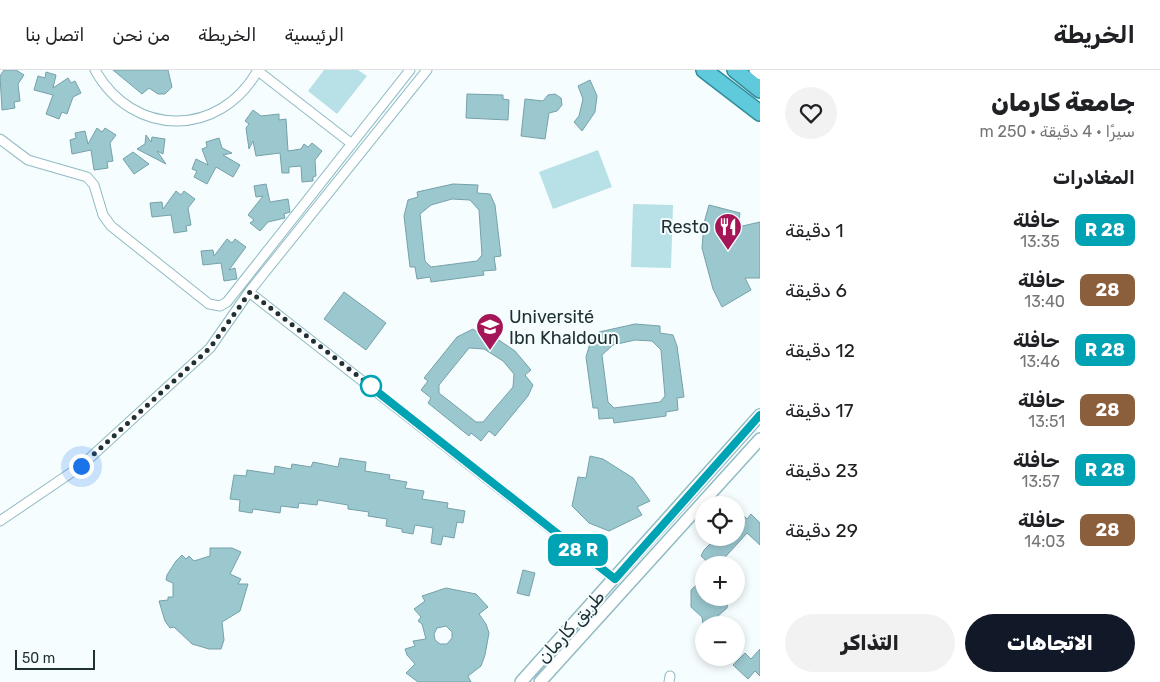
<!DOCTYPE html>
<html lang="ar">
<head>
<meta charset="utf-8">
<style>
	body { margin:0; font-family:Rubik,Cairo,sans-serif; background:#f2f2f2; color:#202124; direction:rtl; height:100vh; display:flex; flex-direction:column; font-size:19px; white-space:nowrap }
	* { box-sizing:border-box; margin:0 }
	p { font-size:16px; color:#757577 }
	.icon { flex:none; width:28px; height:28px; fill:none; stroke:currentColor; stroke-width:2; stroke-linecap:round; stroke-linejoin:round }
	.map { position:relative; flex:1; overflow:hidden; direction:ltr }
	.side { display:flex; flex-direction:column; background:#fff; width:400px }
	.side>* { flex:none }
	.badge { padding:0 10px; border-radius:8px; font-size:18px; line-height:32px }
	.controls { position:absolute; left:695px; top:426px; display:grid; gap:10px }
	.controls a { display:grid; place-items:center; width:50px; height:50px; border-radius:50%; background:#fff; box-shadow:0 2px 8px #0003; font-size:25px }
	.scale { position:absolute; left:15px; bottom:12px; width:80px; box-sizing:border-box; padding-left:5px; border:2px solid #203135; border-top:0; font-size:14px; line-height:18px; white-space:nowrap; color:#203135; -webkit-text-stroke:4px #f5fdff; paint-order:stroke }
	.you { position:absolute; width:25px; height:25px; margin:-12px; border:4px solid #fff; border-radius:50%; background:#1a73e8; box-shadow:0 0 0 8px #1a73e833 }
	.map>.badge { position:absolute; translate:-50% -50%; box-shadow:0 0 0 2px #fff }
	h2 { padding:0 25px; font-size:19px; line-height:45px }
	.round { display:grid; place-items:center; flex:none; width:52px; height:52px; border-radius:26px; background:#f2f2f2 }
	.overview { display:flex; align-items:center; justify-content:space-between; height:85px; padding:0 25px }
	h1 { font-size:24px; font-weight:800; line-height:38px }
	.primary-button { display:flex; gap:10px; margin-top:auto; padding:10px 25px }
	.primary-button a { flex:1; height:58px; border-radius:30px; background:#111827; color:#fff; font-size:20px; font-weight:800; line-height:58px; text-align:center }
	.primary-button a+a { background:#f2f2f2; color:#202124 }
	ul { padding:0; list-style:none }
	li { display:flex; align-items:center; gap:15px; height:60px; padding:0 25px }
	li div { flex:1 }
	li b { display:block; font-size:19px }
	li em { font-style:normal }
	li .badge { min-width:55px; font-weight:700; text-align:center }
	header { display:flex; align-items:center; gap:30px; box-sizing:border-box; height:70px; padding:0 25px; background:#fff; border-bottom:1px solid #e0e0e0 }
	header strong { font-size:24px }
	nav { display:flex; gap:28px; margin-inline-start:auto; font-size:18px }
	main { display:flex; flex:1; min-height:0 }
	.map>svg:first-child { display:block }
</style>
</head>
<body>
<header>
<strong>الخريطة</strong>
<nav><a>الرئيسية</a><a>الخريطة</a><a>من نحن</a><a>اتصل بنا</a></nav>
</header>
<main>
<section class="side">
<div class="overview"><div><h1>جامعة كارمان</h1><p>سيرًا · 4 دقيقة · 250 m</p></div><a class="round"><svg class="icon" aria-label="heart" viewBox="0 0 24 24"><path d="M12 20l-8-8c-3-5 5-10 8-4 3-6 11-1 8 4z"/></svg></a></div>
<h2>المغادرات</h2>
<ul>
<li><span class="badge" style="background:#00a3b4;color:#fff">28 R</span><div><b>حافلة</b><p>13:35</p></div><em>1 دقيقة</em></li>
<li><span class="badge" style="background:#8b5e3c;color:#fff">28</span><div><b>حافلة</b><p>13:40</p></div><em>6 دقيقة</em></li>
<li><span class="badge" style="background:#00a3b4;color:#fff">28 R</span><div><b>حافلة</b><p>13:46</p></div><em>12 دقيقة</em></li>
<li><span class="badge" style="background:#8b5e3c;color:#fff">28</span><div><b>حافلة</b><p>13:51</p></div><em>17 دقيقة</em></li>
<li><span class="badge" style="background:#00a3b4;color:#fff">28 R</span><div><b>حافلة</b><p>13:57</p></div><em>23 دقيقة</em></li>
<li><span class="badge" style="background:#8b5e3c;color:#fff">28</span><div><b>حافلة</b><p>14:03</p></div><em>29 دقيقة</em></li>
</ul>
<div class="primary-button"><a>الاتجاهات</a><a>التذاكر</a></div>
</section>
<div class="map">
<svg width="760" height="612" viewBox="0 0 760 612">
	<rect width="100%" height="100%" fill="#f5fdff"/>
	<path fill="#b8e0e7" d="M324 0H358L367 6 337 44 308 21Z
		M598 80 612 117 553 139 539 102Z
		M633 134 673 135 671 198 631 197Z"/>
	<path fill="#9bc7cf" stroke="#76a1a9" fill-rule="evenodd" d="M4 0H16L24 5 18 14 20 31 14 32 15 38 2 40 0 6Z
		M113 0H168L172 17 165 24H158L149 18 142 24Z
		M46 2 56 5 53 18 68 8 71 13 75 11 81 23 73 27 67 44 62 42 59 49 46 44 53 25 34 20 38 6 45 8Z
		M590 10 597 26 595 42 582 61 574 52 579 46 583 29 578 16Z
		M467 24 503 25V29L509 30 508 50 466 48Z
		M555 24 561 28 562 35 557 41 549 43 545 69 521 66 525 29 543 31 548 25Z
		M253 40 261 46 279 44V50L286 49 288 81 301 79 304 74 308 77 312 73 322 81 315 90 316 106 313 107V111L302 112 301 96 289 97V103H282L280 83 256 86 253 71 249 79 246 58 249 54 245 51Z
		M97 58 102 62 105 58 116 65 110 73 113 91 107 92 108 98 94 100 91 80 72 84 70 70 76 68 75 63 85 61 88 74Z
		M146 65 151 72 152 67 165 69 163 84 157 81 166 94 137 79 145 74Z
		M219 68 222 78 232 83 223 85 240 95 233 107 216 97 207 114 194 107 197 101 192 99 196 89 208 95 202 79 207 77 206 72Z
		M133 82 149 94 134 104 123 89Z
		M266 114 270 132 288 129 290 142 284 144 285 148 268 152 260 161 250 153 254 150 248 145 263 126 256 127 254 116Z
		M453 114 478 115 477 123 490 124 495 135 501 186 494 187 496 200 483 201 484 205 431 212 430 207 417 209 415 197H410L404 146 408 130 418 127 417 122ZM452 129 470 130 479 140 482 185 477 191 431 197 425 191 420 144 431 135Z
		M176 121 181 125 184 121 195 129 188 138 191 155 186 156 187 161 174 163 171 145 152 147 150 133 162 132 163 139Z
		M709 135 740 143 738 157 760 152V208H745L751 220 722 237 713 219 702 178 704 153Z
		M227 169 232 173 235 169 246 177 229 200 235 198 237 209 224 211 221 193 203 195 201 181 213 180 214 186Z
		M344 222 386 253 366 280 324 249Z
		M635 254 660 256V263L673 265 677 276 684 327 677 328 678 340 666 342V346L614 353 613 348 599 349 598 338H593L586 287 591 270 601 268 599 262ZM635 270 652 271 661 280 665 326 660 332 614 338 608 332 602 285 613 275Z
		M473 259 481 265 484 260 515 281 531 300 525 305 533 315 528 326 495 366 489 361 481 371 471 363 469 366 428 333 431 328 421 320 428 311 424 308 457 267ZM469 278 484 279 503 291 514 304 513 317 483 352H476L439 323V315Z
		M590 386 603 389 633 408 650 431 637 437 642 445 609 461 589 453 572 436 578 407 586 408Z
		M340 388 366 392 365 401 390 405 389 409 407 412 405 418 424 421 422 429 448 433 447 438 465 441 463 453 457 452 454 468 443 466 441 475 431 473 433 458 415 455 413 464 402 462V459L386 456 387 449 368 446 369 442 348 439V435L318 430 317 435 299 433 298 438 281 436 280 443 253 439 252 443 239 441 240 430 230 429 234 405 246 406 247 400 274 404 275 396 291 399 292 394 311 397 313 392 338 397Z
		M741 443 747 449 751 444 760 453V475L747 463 718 495H711L701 486 704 480 716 468H736V448Z
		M210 478H232L241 482 230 504 241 509 238 514H248L240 541 222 552 224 570 221 579H209L192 574 174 557 170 558 165 551 159 531 168 530V527H173V513L166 510 167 505 176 491 182 485 186 489 189 486 194 491 210 486Z
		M523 500 535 503 529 526 517 523Z
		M704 508V528H728L727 538 718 546 719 554 703 555 702 547 691 537V520Z
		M446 518 476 524 488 537 479 544 486 554 489 563 485 585 481 596 468 606 471 612H418L406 603 415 594 407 585 405 579 415 576 413 571 426 569 422 554 418 551 421 547 414 539 425 531 422 526ZM446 556 452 562V568L447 574H440L435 570 434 564 437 558Z
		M760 579V606L755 601 748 609 733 595 745 583 751 589Z"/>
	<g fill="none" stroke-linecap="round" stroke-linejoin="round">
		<defs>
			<path id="minor" d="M95 0C133 68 220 68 258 0
				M754 0 760 5
				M258 1 352 74
				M0 69 28 90 87 107 94 115 103 145 111 156 209 234 220 236 227 232 410 0
				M249 222 615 509
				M0 451 81 396 210 278 249 222 427 0
				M669 612 670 606"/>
			<path id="tertiary" d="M521 612 760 345
				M540 612 760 369"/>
			<path id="trunk" d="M704 0 760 43
				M735 0 760 20"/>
		</defs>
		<use href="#minor" stroke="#90bbc3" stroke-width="11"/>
		<use href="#tertiary" stroke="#90bbc3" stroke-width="14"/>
		<use href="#trunk" stroke="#2f8c9b" stroke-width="18"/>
		<use href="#minor" stroke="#fff" stroke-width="9"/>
		<use href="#tertiary" stroke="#fff" stroke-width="11"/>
		<use href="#trunk" stroke="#5fcadb" stroke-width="15"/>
	</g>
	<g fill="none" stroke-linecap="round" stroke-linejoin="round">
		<defs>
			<path id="line" d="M370 316 615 509 760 345"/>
		</defs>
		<use href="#line" stroke="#fff" stroke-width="11"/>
		<use href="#line" stroke="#00a3b4" stroke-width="8"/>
		<path stroke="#203135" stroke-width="5" stroke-dasharray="0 9" d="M81 396 210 278 250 222 371 316"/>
	</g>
	<defs>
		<symbol id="restaurant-pin" viewBox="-11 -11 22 30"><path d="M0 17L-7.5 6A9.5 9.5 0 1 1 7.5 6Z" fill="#a51658" stroke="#f5fdff"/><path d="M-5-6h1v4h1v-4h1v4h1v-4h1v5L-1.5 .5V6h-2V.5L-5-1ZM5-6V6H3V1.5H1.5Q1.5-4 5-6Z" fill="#fff"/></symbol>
		<symbol id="university-pin" viewBox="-11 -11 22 30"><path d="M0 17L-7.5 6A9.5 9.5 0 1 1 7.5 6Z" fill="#a51658" stroke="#f5fdff"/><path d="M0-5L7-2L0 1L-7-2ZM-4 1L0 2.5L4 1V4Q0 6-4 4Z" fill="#fff"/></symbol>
	</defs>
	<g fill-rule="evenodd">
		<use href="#restaurant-pin" x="712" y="141" width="32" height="43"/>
		<use href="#university-pin" x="474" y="241" width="32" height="43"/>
	</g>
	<circle fill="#fff" stroke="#00a3b4" stroke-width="2.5" cx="371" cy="316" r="10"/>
	<g text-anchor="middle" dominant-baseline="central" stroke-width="4" stroke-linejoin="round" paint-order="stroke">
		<g font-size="18" fill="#203135" stroke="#f5fdff" text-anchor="end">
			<text x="709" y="157">Resto</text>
			<text x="509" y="247" text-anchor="start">Université<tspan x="509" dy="21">Ibn Khaldoun</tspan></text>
		</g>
		<g font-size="18" fill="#203135" stroke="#f5fdff">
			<text transform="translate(571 557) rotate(-48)">طريق كارمان</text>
		</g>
	</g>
</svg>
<div class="controls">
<a><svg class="icon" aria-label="locate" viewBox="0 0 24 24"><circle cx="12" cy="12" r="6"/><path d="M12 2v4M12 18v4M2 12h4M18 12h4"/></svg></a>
<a>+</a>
<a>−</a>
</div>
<div class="scale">50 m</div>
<div class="you" style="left:81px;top:396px"></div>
<b class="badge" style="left:578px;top:480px;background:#00a3b4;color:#fff">28 R</b>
</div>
</main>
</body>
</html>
